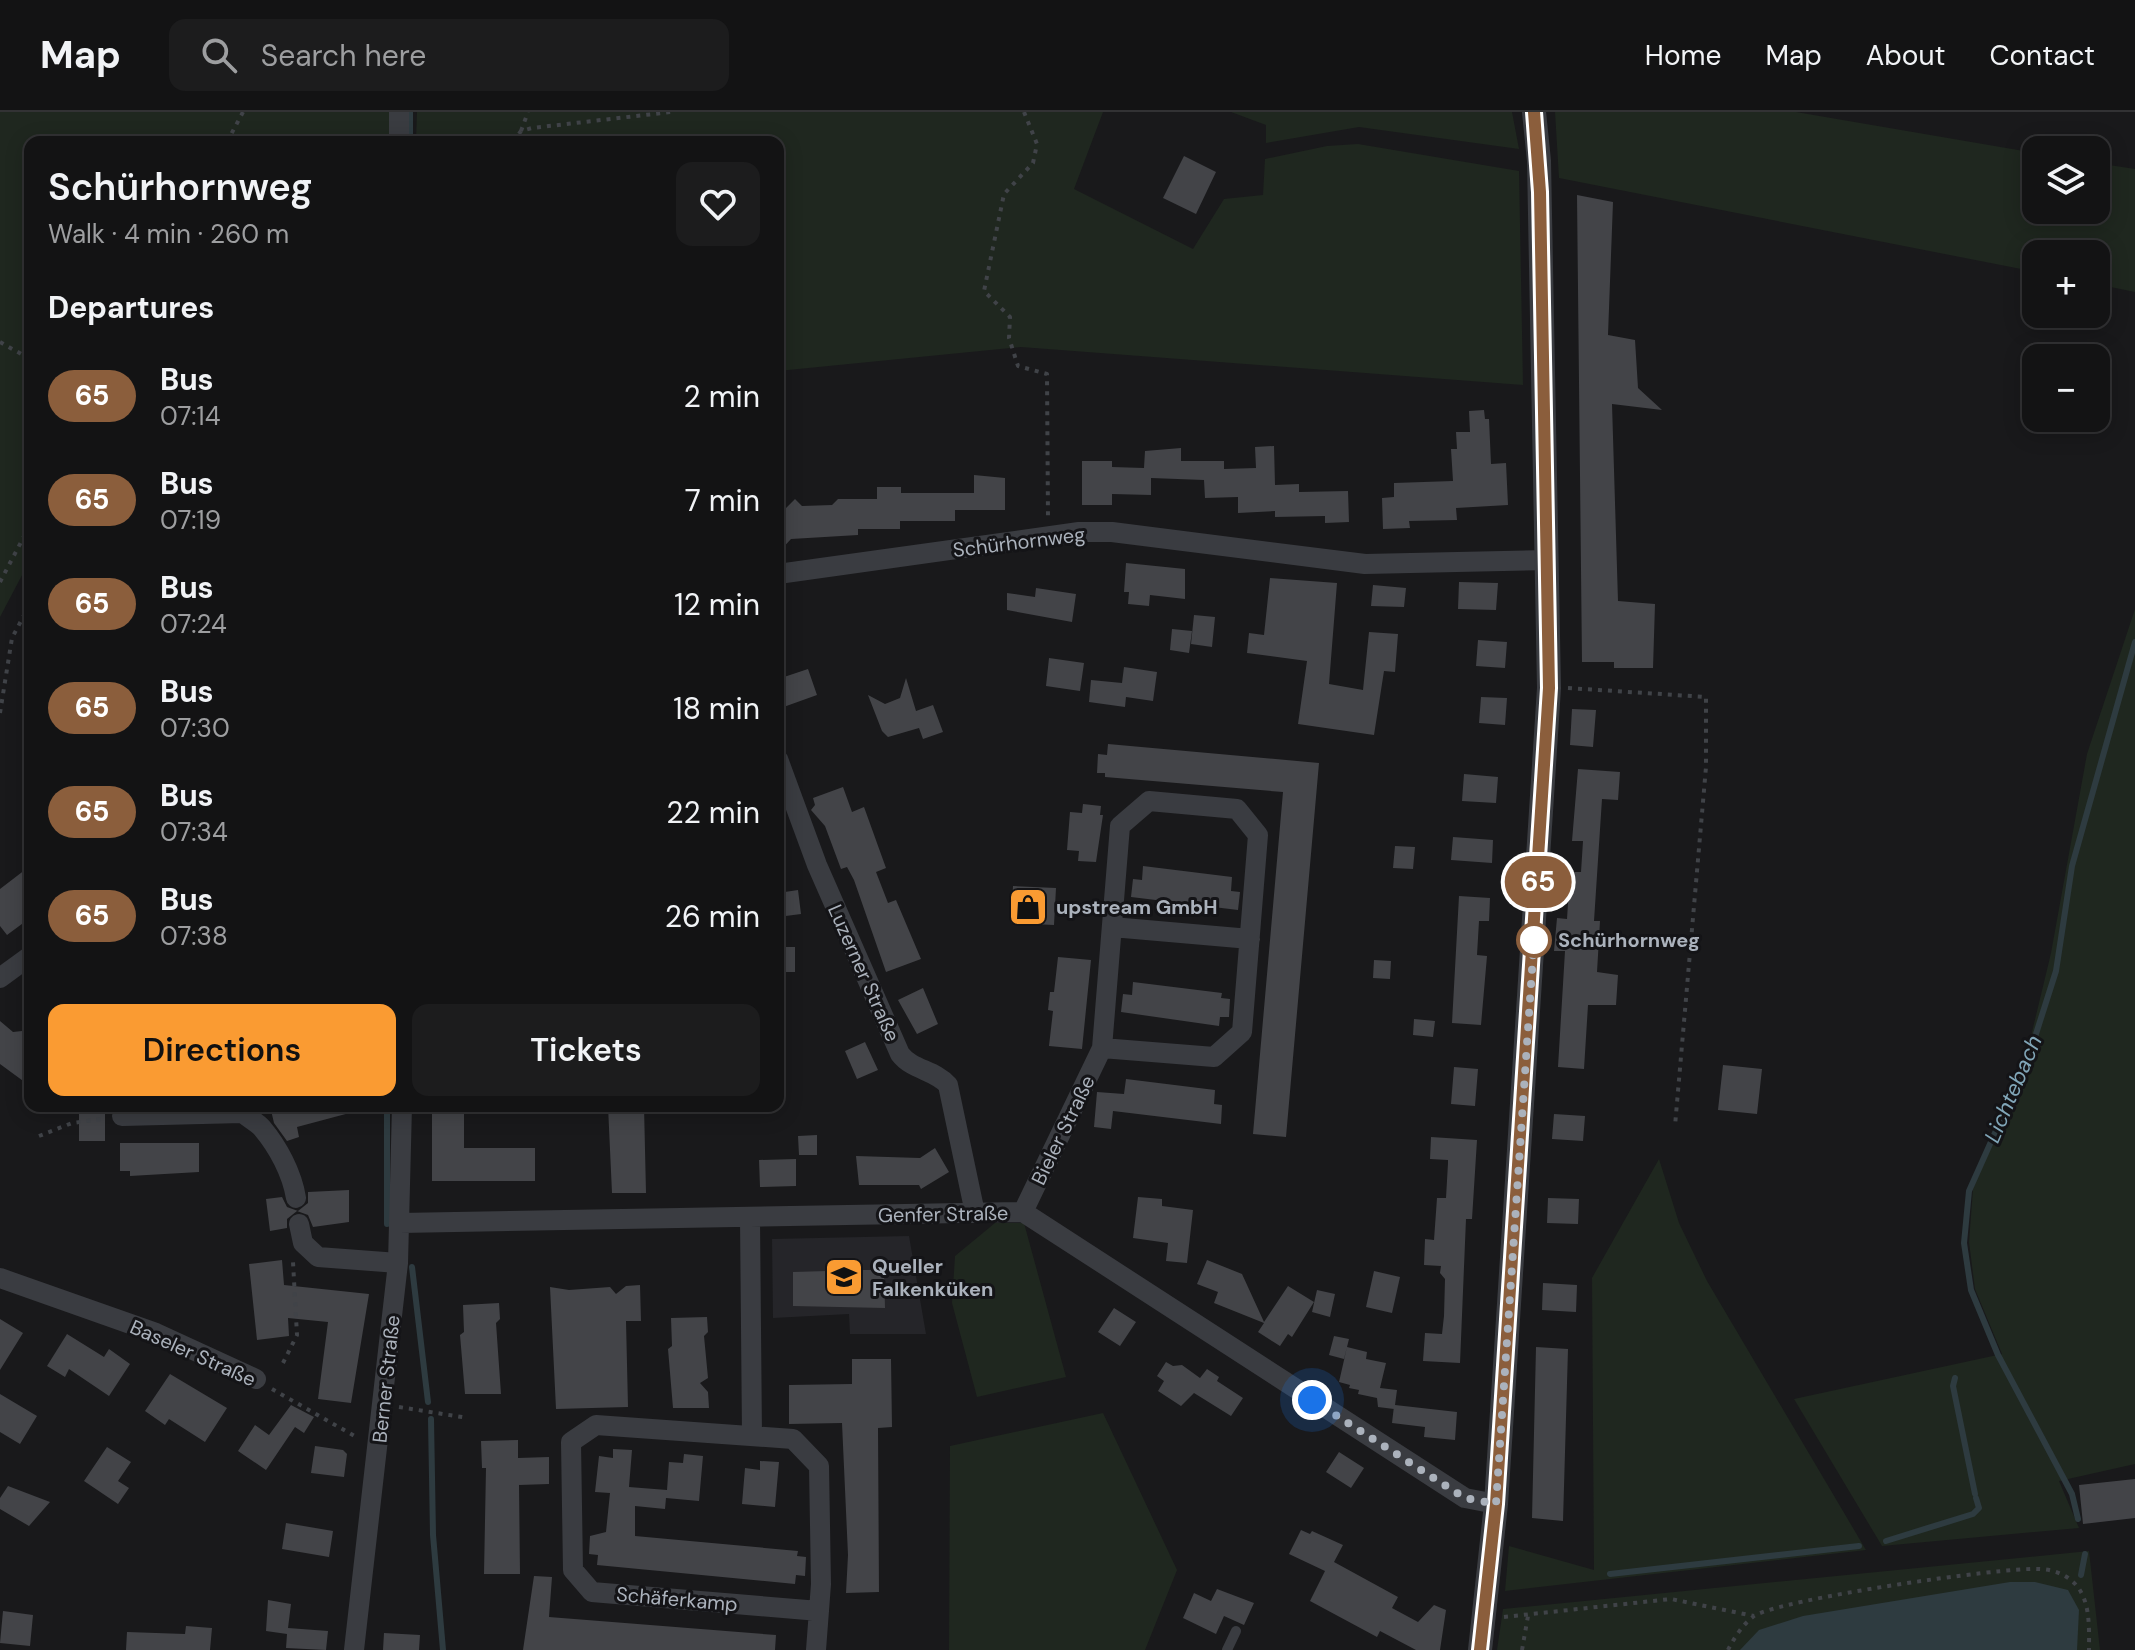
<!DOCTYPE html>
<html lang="en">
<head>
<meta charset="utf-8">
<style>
	body { margin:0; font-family:"DM Sans",sans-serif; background:#1c1c1d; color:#f1f3f6; height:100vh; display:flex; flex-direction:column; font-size:30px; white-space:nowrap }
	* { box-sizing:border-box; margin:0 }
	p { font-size:26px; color:#9d9ea0 }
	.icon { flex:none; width:44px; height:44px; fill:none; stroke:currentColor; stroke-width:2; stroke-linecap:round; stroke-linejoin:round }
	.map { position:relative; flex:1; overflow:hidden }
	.panel { position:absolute; left:24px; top:24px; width:760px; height:976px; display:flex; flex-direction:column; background:#131314; border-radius:16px; box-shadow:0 4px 20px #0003,0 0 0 2px #323234 }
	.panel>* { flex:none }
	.badge { padding:0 16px; border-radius:26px; font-size:28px; line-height:52px }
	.fabs { position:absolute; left:2022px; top:24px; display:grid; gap:16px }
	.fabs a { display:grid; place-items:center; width:88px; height:88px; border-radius:16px; background:#131314; box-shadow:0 4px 20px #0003,0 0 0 2px #323234; font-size:40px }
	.you { position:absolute; width:40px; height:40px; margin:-20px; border:6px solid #fff; border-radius:50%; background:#1a73e8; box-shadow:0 0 0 12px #1a73e833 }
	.map>.badge { position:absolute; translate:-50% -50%; box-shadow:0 0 0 4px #fff }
	h2 { padding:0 24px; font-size:30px; line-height:72px }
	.round { display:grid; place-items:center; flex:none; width:84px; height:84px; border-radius:16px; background:#1c1c1d }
	.overview { display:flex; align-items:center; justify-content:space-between; height:136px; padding:0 24px }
	h1 { font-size:38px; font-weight:600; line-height:60px }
	.primary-button { display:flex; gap:16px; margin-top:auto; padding:16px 24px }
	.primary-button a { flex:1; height:92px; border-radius:16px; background:#fa9b32; color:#111; font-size:32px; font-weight:600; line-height:92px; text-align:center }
	.primary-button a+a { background:#1c1c1d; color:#f1f3f6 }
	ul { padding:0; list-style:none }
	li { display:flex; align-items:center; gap:24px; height:104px; padding:0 24px }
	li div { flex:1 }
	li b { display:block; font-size:30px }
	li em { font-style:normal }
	li .badge { min-width:88px; font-weight:700; text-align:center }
	header { display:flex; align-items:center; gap:48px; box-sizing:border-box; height:112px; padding:0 40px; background:#131314; border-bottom:2px solid #323234 }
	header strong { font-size:38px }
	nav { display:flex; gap:44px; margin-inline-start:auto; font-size:28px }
	.search { width:560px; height:72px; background:#1c1c1d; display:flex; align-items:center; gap:20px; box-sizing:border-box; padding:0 28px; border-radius:16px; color:#9d9ea0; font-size:30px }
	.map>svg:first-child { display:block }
</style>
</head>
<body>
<header>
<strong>Map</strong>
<div class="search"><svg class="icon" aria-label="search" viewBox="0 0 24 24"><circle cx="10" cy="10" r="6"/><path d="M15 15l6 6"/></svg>Search here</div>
<nav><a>Home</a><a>Map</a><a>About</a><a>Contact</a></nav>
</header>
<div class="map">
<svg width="2135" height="1538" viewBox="0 0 2135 1538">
	<rect width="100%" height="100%" fill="#19191b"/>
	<path fill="#252529" d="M909 1124 926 1222H850L849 1202 773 1206 772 1127Z"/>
	<path fill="#1f271f" d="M0 0H391V30H30V448L0 505Z
		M417 0H1103L1074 77 1193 137 1224 87 1263 83 1265 47 1327 34 1358 32 1519 59 1523 273 1021 235 778 259V30H416Z
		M1231 0H1512L1519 37 1359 15 1266 31V13Z
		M1555 0H1796L2036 41V98H2096V51L2135 57V180L2096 172V142H2036V160L1559 66Z
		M2135 497V1352L2059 1369 2079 1416 1882 1434 1794 1287 2002 1242 1975 1177 1969 1130 1973 1077 2026 945 2051 841 2087 642Z
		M1659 1047 1679 1111 1707 1169 1866 1438 1505 1479 1509 1434 1594 1458 1592 1166Z
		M995 1111H1024L1066 1265 977 1285 952 1191 955 1144Z
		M1103 1301 1177 1458 1145 1538H949L950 1334Z
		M2089 1439 2100 1538H1497L1503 1497Z"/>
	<path fill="#2e3b40" d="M2010 1470H2035L2068 1478 2079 1498 2077 1538H1740L1759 1518 1803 1504Z"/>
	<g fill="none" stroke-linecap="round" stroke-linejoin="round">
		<path stroke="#2e3b40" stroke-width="6" d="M410 0V30
			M387 1112V994
			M412 1155 428 1290
			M1955 1266 1953 1274 1975 1382
			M431 1307 433 1423 443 1538
			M2078 1407 2072 1382 1998 1243 1971 1178 1964 1131 1969 1079 2028 947 2056 859 2072 754 2135 530
			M1886 1429 1973 1402 1979 1396 1976 1386
			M1610 1462 1859 1434
			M2081 1463 2085 1442"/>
	</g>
	<path fill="#434448" d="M1184 44 1216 60 1196 102 1163 86Z
		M1577 83 1613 90 1608 223 1635 228 1638 276 1662 298 1612 292 1618 489 1655 492 1653 556H1614V550H1582Z
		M1484 298 1485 307H1489L1491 352 1506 351 1508 393 1456 396 1457 408 1409 409 1410 416 1383 417 1382 386 1394 385V371L1453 369 1451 337H1457L1456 320H1470L1469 299Z
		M1274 334 1275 373 1299 372V380L1348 379 1349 410 1325 411V404L1275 405V399L1238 401V385L1205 386 1204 368 1151 366V383L1112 382V393H1082V349H1112V355L1144 356 1145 339 1181 336V349H1224V357L1256 356 1255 335Z
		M974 363 1005 366V398H955V409H900V417H858V423L791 427 778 441V404L795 387 802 394 832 393 838 387H877V375H901V381H974Z
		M1126 451 1185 457V487L1150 483 1149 494 1128 492 1129 480H1124Z
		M1270 466 1337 471 1329 572 1363 578 1369 520 1398 522 1395 560 1384 559 1374 623 1298 612 1307 549 1247 541 1249 521 1264 523Z
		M1459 470 1498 471 1496 498 1458 497Z
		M1373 473 1406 476 1404 495 1371 494Z
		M1036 476 1076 482 1072 510 1007 498V481L1035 485Z
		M1194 503 1215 505 1212 535 1191 532Z
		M1172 517 1192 519 1189 541 1170 538Z
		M1478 528 1507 530 1505 556 1476 554Z
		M1049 546 1084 551 1080 579 1046 574Z
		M1124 555 1157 560 1153 589 1126 585 1125 595 1089 590 1091 568 1122 571Z
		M808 557 817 583 778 597V567Z
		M906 566 916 599 933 593 943 620 923 627 919 616 888 625 882 619 868 583 885 592 900 586Z
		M1481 585 1507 586 1505 613 1479 611Z
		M1572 597 1596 598 1593 635 1570 633Z
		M1108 632 1319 651 1286 1025 1253 1022 1283 680 1105 665V661H1097L1098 642 1107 643Z
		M1578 657 1620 660 1618 688 1602 687 1594 809H1600L1597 860 1618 863 1616 893H1588L1584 957 1558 955 1565 839H1554L1557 806 1567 807 1570 760H1581L1583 729H1572Z
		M1464 662 1498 665 1496 691 1462 689Z
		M843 675 852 700 864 695 886 756 876 760 888 791 896 788 921 847 886 860 854 768 847 755 841 757 825 714 811 698 815 693 813 686Z
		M1083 692 1101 694 1100 703H1103L1096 750 1078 749 1079 739 1067 738 1070 700 1082 701Z
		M1453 725 1493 728 1492 751 1451 748Z
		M1395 734 1415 735 1413 757 1393 756Z
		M30 754V806L7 823 0 814V777Z
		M1143 754 1232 765 1231 779 1240 780 1238 798 1131 785 1133 767 1142 768Z
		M1013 774 1056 776 1054 813 1011 811Z
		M798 778 801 802 778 805V781Z
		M1459 784 1490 786 1489 809H1479L1477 843 1487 844 1481 913 1452 911Z
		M778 835H795V860H778Z
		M1058 845 1091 848 1082 937 1049 934 1053 899 1048 898 1050 880H1054Z
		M1374 848 1391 849 1390 867 1373 866Z
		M1133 870 1222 881 1221 886 1230 887 1229 905H1220L1219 914 1121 900 1123 882 1132 883Z
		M923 876 938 912 917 922 898 888Z
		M1414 907 1435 909 1433 925 1413 923Z
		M0 909 13 920 22 919 23 929 30 934V974L0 952Z
		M865 930 878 958 857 967 845 939Z
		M1723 953 1762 957 1757 1002 1718 998Z
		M1454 955 1478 957 1475 994 1451 992Z
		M1126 967 1215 978 1214 992 1222 993 1221 1012 1113 999 1111 1017 1094 1015 1097 980 1124 982Z
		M79 994H105V1029H79Z
		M270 994H356L357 999 297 1015 299 1025 287 1029 274 1011Z
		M432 994H464V1036H535V1069H432Z
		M608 994H644L646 1081H612Z
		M1554 1002 1585 1004 1583 1029 1552 1027Z
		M817 1023V1043H799L798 1024Z
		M1431 1025 1477 1028 1472 1107H1466L1460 1251 1423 1249 1425 1221 1442 1222 1444 1204 1445 1167 1440 1161 1441 1154 1424 1153 1425 1127 1434 1128 1437 1086H1446L1448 1051V1048L1430 1047Z
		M120 1031H199V1060L130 1064V1059H120Z
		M935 1036 949 1060 921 1077 919 1073H859L856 1044 920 1046Z
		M796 1047V1074L760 1075 759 1048Z
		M349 1078V1110L313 1115 308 1103 297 1099 287 1107V1116L270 1119 266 1087 282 1085 287 1095 298 1099 308 1091V1080Z
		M1138 1085 1162 1087V1094L1193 1098 1187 1151 1166 1149 1168 1131 1133 1126Z
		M1548 1086 1579 1087 1578 1112 1547 1111Z
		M282 1148 284 1173 369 1182 351 1291 318 1287 328 1210 288 1206 289 1224 257 1228 249 1152Z
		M1207 1148 1242 1162 1264 1210 1288 1174 1314 1190 1292 1225 1288 1222 1280 1234 1258 1220 1264 1211 1214 1191 1218 1180 1197 1172Z
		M862 1158H884L885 1196 793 1194V1160Z
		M1374 1159 1400 1165 1392 1201 1366 1195Z
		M1543 1171 1577 1173 1576 1200 1542 1198Z
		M640 1173 641 1209H626L628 1295 556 1297 550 1175 569 1178 610 1175 616 1182 626 1174Z
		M1317 1178 1335 1182 1330 1205 1312 1200Z
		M499 1191 500 1207 496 1211 501 1282H465L460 1223 464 1220 463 1193Z
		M1114 1196 1136 1210 1120 1234 1098 1220Z
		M707 1205 708 1220 704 1224 708 1266 700 1271 708 1280 709 1296H673L668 1237 672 1234 671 1206Z
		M0 1207 23 1221 0 1258Z
		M67 1222 104 1245 109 1237 130 1252 109 1284 69 1257 65 1265 47 1254Z
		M1334 1224 1349 1227 1344 1247 1329 1243Z
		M1347 1235 1367 1240 1366 1247 1386 1251 1380 1276 1397 1278 1395 1293 1457 1300 1455 1328 1424 1325 1425 1315 1392 1311 1394 1294V1297L1378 1295 1377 1286 1358 1282 1359 1278 1349 1276 1350 1273 1339 1270Z
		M1536 1235 1568 1237 1563 1409 1532 1406Z
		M852 1247H891L892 1315 878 1316 879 1480 846 1481 848 1443 842 1311 789 1312V1273L852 1272Z
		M1166 1250 1173 1254 1182 1253 1200 1266 1207 1257 1219 1265 1217 1269 1243 1286 1231 1304 1194 1281 1181 1294 1158 1279 1164 1269 1157 1264Z
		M170 1262 227 1296 205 1330 169 1307 165 1313 145 1299Z
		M0 1282 37 1304 20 1332 0 1320Z
		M291 1293 314 1305 304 1321 295 1315 266 1358 238 1339 255 1313 269 1323Z
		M518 1328V1346L549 1345V1372L519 1373 520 1462H484L486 1356H482L481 1329Z
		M315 1334 343 1338 347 1342 344 1365 311 1361Z
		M107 1335 131 1350 118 1369 129 1376 118 1392 84 1369Z
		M613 1337 632 1338 629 1375 667 1378 669 1350 683 1351 684 1342 703 1344 699 1389 666 1386 665 1397 635 1394V1424L798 1439 797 1444 806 1445 805 1464 796 1463 795 1472 597 1453 598 1443 589 1442 590 1424 606 1420 610 1381 595 1380 599 1344 613 1346Z
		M1339 1340 1364 1356 1351 1376 1326 1360Z
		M760 1349 779 1350 775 1395 742 1392 745 1356 760 1358Z
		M2135 1367V1406L2083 1412 2079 1373Z
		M8 1374 50 1390 29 1414 0 1397V1386Z
		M286 1411 333 1419 329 1445 282 1437Z
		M1301 1418 1310 1422 1312 1419 1343 1433 1334 1450 1398 1485 1392 1496 1418 1510 1434 1493 1446 1498 1440 1538H1416L1380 1519 1377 1525 1310 1489 1325 1459 1289 1442Z
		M534 1464 552 1465 549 1505 776 1523 775 1538H523Z
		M1217 1477 1254 1491 1244 1513 1224 1504 1216 1522 1183 1506 1194 1481 1211 1489Z
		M268 1488 291 1492 288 1516 328 1519 326 1538 286 1536 287 1522 266 1519Z
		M3 1499 33 1503 30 1534 0 1531Z
		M186 1514 212 1516 210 1538H126L127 1520 185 1522Z
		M384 1521 420 1523 419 1538H383Z"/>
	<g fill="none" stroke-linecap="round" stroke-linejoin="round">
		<path stroke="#404348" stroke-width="4" stroke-dasharray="4 6" stroke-linecap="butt" d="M1024 0 1037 32 1033 51 1004 82 984 179 1010 205 1009 226 1018 254 1047 262 1048 407
			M521 19 528 0
			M227 30 243 0
			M513 30 521 19 532 16 671 0
			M0 230 30 247
			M0 470 30 413
			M1568 576 1706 585V655L1675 1014
			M0 601 12 526 30 492
			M39 1024 72 1011 102 1007
			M283 1251 297 1223 293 1150
			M272 1277 358 1326
			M399 1295 468 1306
			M1504 1505 1671 1487 1754 1504
			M1522 1538 1528 1504
			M1728 1538C1734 1526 1743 1512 1754 1504 1781 1487 2001 1455 2038 1457 2050 1457 2063 1461 2072 1469 2091 1485 2089 1515 2089 1538"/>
		<path stroke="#3a3c41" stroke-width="10" d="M1227 1538 1236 1519"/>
		<path stroke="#3a3c41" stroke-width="20" d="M399 30V0
			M778 462 1079 420H1112L1365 452 1548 448
			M778 647 817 753 900 942C912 958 935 958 948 973L975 1101
			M1112 815 1250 827
			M0 866 30 844
			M239 994C243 1005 254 1007 262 1016 278 1035 292 1061 296 1086
			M122 1004 242 1001
			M1023 1100 1102 936 1120 714 1149 689 1237 697 1258 723 1242 920 1214 945 1102 936
			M750 1107 752 1324
			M400 1111 1023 1100 1465 1386 1496 1392
			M299 1112 303 1131 318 1145 398 1151
			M0 1166 156 1221 256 1267
			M354 1538 398 1151 402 994
			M816 1538 821 1472 819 1354 793 1327 596 1313 571 1330 573 1458 592 1480 819 1499"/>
		<path stroke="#3a3c41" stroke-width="24" d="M1480 1538 1496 1392 1549 576 1539 49 1534 0"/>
	</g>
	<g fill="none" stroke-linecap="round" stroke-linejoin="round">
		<defs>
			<path id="line" d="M1480 1538 1496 1392 1549 576 1540 80 1534 0"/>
		</defs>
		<use href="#line" stroke="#fff" stroke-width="18"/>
		<use href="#line" stroke="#8b5e3c" stroke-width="12"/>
		<path stroke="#abb2bc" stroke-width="8" stroke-dasharray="0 14.4" d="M1312 1288 1465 1386 1496 1392 1534 828"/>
	</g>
	<defs>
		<symbol id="shop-square" viewBox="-11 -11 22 22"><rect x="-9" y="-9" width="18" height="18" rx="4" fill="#fa9b32" stroke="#141417"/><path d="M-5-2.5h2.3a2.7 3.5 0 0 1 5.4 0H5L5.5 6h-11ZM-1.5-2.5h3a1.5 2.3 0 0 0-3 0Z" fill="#111"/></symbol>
		<symbol id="school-square" viewBox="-11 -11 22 22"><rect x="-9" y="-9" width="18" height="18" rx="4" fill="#fa9b32" stroke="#141417"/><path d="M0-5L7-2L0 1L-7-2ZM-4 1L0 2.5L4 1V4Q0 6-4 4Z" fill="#111"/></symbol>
	</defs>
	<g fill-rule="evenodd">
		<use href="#shop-square" x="1006" y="773" width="44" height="44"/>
		<use href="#school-square" x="822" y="1143" width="44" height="44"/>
	</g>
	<circle fill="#fff" stroke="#8b5e3c" stroke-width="4" cx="1534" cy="828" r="16"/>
	<g text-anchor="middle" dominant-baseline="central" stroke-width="6" stroke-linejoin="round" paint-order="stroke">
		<g font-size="20" fill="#abb2bc" stroke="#141417">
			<text transform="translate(1019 430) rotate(-7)">Schürhornweg</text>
			<text transform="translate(864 861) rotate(66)">Luzerner Straße</text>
			<text transform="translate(1063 1018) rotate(-64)">Bieler Straße</text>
			<text transform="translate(943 1102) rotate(-1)">Genfer Straße</text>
			<text transform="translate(193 1241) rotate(24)">Baseler Straße</text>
			<text transform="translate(386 1267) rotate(-84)">Berner Straße</text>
			<text transform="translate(677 1487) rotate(5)">Schäferkamp</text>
		</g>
		<g font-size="20" font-weight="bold" fill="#abb2bc" stroke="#141417" text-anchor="start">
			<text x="1056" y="795">upstream GmbH</text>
			<text x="872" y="1154">Queller<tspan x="872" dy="23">Falkenküken</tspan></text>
		</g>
		<g font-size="20" font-weight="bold" fill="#abb2bc" stroke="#141417" text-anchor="start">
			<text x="1558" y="828">Schürhornweg</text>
		</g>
		<g font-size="22" font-style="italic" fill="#81a6b8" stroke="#141417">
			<text transform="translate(2013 977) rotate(-67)">Lichtebach</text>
		</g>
	</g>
</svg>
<div class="fabs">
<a><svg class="icon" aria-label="layers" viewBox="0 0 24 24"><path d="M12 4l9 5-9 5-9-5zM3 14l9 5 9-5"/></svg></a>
<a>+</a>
<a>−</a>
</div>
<div class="you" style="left:1312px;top:1288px"></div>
<b class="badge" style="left:1538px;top:770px;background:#8b5e3c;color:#fff">65</b>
<section class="panel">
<div class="overview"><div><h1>Schürhornweg</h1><p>Walk · 4 min · 260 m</p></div><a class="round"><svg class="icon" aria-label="heart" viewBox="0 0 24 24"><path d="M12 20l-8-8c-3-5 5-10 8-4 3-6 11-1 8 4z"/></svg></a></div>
<h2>Departures</h2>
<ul>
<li><span class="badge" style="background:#8b5e3c;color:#fff">65</span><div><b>Bus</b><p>07:14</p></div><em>2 min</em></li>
<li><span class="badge" style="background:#8b5e3c;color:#fff">65</span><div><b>Bus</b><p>07:19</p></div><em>7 min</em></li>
<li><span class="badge" style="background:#8b5e3c;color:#fff">65</span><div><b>Bus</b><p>07:24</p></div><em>12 min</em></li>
<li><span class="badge" style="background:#8b5e3c;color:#fff">65</span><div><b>Bus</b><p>07:30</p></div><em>18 min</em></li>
<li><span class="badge" style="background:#8b5e3c;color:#fff">65</span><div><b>Bus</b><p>07:34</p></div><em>22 min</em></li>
<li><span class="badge" style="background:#8b5e3c;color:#fff">65</span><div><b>Bus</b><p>07:38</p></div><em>26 min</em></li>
</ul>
<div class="primary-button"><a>Directions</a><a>Tickets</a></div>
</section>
</div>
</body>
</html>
